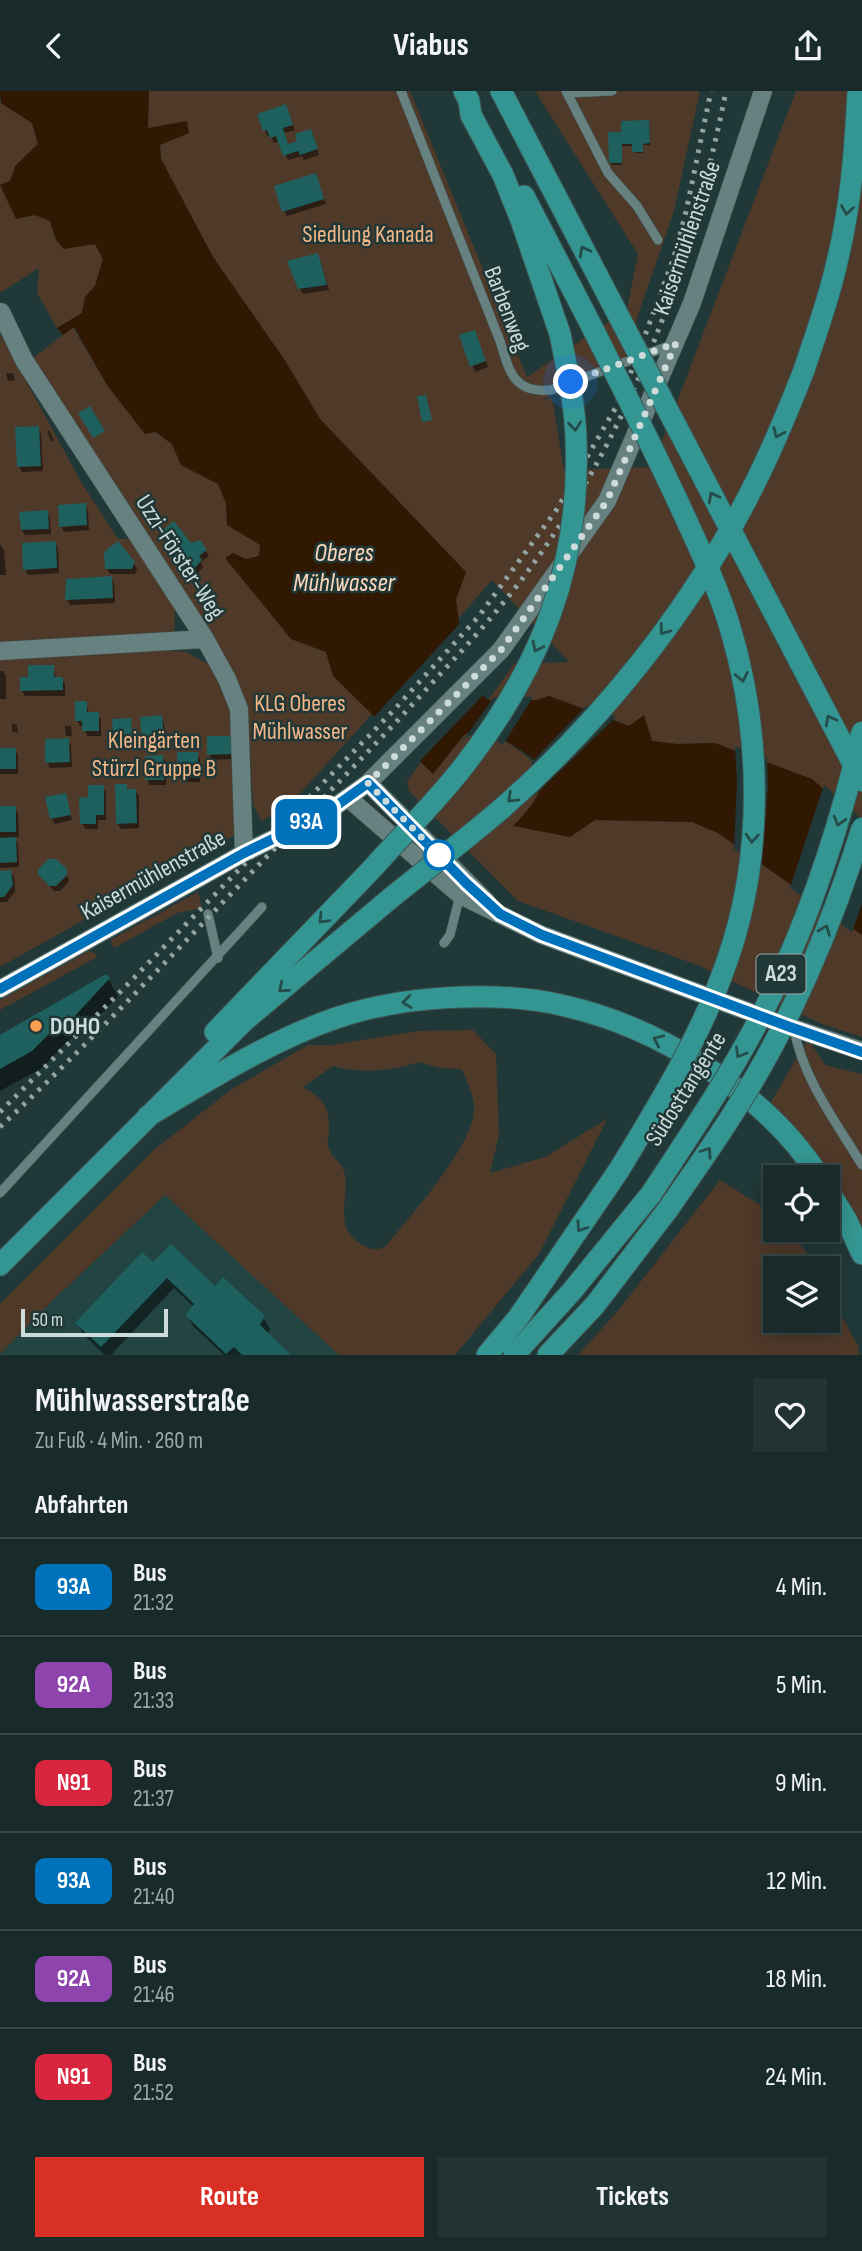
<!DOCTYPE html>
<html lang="de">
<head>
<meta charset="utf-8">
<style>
	body { margin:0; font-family:"Sofia Sans Condensed",sans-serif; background:#213332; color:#f1f3f6; height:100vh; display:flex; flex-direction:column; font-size:26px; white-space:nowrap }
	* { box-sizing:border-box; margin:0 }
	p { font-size:23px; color:#9fa7a8 }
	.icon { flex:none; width:38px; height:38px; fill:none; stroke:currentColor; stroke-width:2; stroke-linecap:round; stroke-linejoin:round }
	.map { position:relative; height:1264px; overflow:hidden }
	.panel { display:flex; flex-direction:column; background:#182b2a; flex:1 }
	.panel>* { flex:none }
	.badge { padding:0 14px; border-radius:10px; font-size:24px; line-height:46px }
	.buttons { position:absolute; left:763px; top:1074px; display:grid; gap:14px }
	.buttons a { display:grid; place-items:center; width:77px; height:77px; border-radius:0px; background:#182b2a; box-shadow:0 4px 18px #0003,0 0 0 2px #364747; font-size:35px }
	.scale { position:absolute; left:21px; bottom:18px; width:147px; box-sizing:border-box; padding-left:7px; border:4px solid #cddbda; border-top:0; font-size:19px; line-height:24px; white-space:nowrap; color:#cddbda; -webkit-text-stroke:5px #203938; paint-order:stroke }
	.you { position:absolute; width:35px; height:35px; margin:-18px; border:5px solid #fff; border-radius:50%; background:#1a73e8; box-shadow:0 0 0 10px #1a73e833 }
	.map>.badge { position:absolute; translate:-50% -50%; box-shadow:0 0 0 4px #fff }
	h2 { padding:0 35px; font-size:26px; line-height:63px }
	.round { display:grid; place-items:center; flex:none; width:74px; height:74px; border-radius:0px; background:#213332 }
	.head { display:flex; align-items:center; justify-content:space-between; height:119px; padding:0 35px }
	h1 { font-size:33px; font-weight:700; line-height:52px }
	.primary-button { display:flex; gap:14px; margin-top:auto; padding:14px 35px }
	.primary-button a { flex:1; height:80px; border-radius:0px; background:#d93025; color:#fff; font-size:28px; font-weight:700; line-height:80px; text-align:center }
	.primary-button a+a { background:#213332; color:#f1f3f6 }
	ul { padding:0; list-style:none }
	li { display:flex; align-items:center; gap:21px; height:98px; padding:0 35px; border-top:2px solid #364747 }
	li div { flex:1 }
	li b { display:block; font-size:26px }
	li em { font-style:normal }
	li .badge { min-width:77px; font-weight:700; text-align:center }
	header { display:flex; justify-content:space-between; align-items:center; height:91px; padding:0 35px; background:#182b2a; font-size:32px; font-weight:700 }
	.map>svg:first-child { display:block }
</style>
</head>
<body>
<header><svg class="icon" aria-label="back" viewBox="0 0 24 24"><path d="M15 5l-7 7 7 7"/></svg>Viabus<svg class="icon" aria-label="share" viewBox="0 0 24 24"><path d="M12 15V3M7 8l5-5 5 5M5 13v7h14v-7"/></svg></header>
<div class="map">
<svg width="862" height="1264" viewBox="0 0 862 1264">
	<rect width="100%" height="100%" fill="#203938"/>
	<path fill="#224543" d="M166 1103 340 1264H0L52 1210Z"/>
	<path fill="#4f3929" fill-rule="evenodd" d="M149 0H410L527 286 627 218 638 163 535 0H700L674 120 637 227 629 269 542 309 552 307 564 379 652 376 796 0H862V732L715 652 677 653 651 650 630 635 549 605 537 609H488L514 573 569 571 492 489 458 528 456 509 428 441 320 328 284 268 213 166 161 68 160 54 188 42 148 37Z
		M0 9 1 12 32 32 38 54 26 64 16 128 35 124 50 130 56 149 95 153 103 168 95 195 85 206 82 222 57 237 37 202 39 177 0 202Z
		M73 236 107 294 145 342 155 341 172 353 181 374 218 393 226 412 227 434 261 454 259 465 246 468 291 548 326 561 333 585 373 622 295 708 262 730 253 714 247 616 233 586 33 267Z
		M0 242 80 389 118 448H130L175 518 174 545 0 555Z
		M139 557 186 561 210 574 232 613 235 744 0 876V567Z
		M482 635C528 667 572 680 514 734L570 746 595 729 692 731 718 742 862 844V946L822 933 700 875 518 810 409 700 407 690 421 671 433 683 464 644Z
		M198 801 202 817 177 822 114 857 111 852 112 848Z
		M89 860 95 862 97 866 0 919V909Z
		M473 939 496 963 499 1044 490 1082 545 1066 607 1028 539 1163 455 1264H339L165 1104 52 1210 0 1263V1213L155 1058 232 998 308 954H331L418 940ZM419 971 440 977 462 978C467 990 475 1007 474 1019 472 1057 411 1124 386 1155 376 1160 371 1159 361 1153 333 1136 349 1110 345 1084 343 1072 331 1067 328 1055 327 1050 329 1044 329 1039 329 1014 323 1008 303 996L333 975C363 983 390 980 419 971Z
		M808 948 825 974 862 983V1138L837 1094 811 1057 768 1016Z
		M720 1089 773 1122 775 1139H788L808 1163 816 1178H775V1230H828V1199L858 1255 859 1264H578L617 1221Z"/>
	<path fill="#311803" d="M0 0H149L148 37 187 30 189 42 160 54 161 68 213 166 284 268 320 328 466 481 456 509 468 592 488 609H537L549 605 629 635 644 624 652 650 677 653 715 652 812 688 862 732V844L718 742 692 731 595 729 570 746 513 735C528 720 556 689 534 669 520 657 498 646 482 635L464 644 433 683 333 585 326 561 291 548 225 467 233 462 246 468 259 465 260 454 227 434 226 412 218 393 181 374 172 353 156 341 145 343 107 294 74 236 63 244 57 237 82 222 85 206 95 195 103 168 95 153 64 158 56 149 50 130 35 124 16 128 0 94 10 90 15 75 38 53 32 32 1 12Z"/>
	<path fill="#203938" d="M462 530 471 590 485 602 417 673 373 627Z
		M494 606H533L503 654 482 639 466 647 460 654Z
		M586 615 616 626 533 706 539 688 531 672Z
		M735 655 767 667 768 696 761 777 734 758 737 691Z
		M824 694 862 728V813L852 841 790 797Z"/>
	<path fill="#0007" d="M286 16 295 39 284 42 288 54 313 45 319 64 304 69 302 65 288 69 280 50 274 52 270 44 267 45 259 24Z
		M649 33 650 54H643V62H635L634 55H622V74H612L610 71 623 42Z
		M315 84 326 113 287 125 284 120Z
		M320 169 329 199 303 203 300 198Z
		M461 245 477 246 488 276 475 281Z
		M6 282H13L15 289 8 290Z
		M38 337 41 342 43 380 22 381 19 375Z
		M49 339 54 350 52 351 47 341Z
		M85 414 88 420 89 439 64 441 61 435Z
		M47 421 50 426 51 443 25 444 22 439Z
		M165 439 190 454 206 460 209 465 201 471 203 476 195 485 192 480 186 484 184 482 181 476 184 474 180 453 177 448 173 451Z
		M55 452 58 457 59 482 28 484 25 478Z
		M0 453 4 459 6 484H0Z
		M134 472 137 478 135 483H110L107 478Z
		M111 486 114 492 115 512 70 514 67 509V489Z
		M53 575 56 587H61L65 593V605H25L22 600V588L30 587Z
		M0 580H3L6 585V608H0Z
		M86 611 89 622H97L101 628V645H87L84 635H80L77 630Z
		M161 626 164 632 166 652 147 654 143 649Z
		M114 630 131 631 132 646 116 647Z
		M12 632 17 634 18 642 12 640Z
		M65 635H71L72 645H66Z
		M230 647 233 652 234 668 212 669 209 663Z
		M68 649 71 655 72 676 50 677 47 671Z
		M0 659H15L18 664V683H0Z
		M197 663 200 668V691H182L179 685Z
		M162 666 166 671V694H150L147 689Z
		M130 675 132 683 123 684 121 681 112 683 111 681Z
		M126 695 129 699H135L139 705V737L121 738 117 732Z
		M103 696 106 701V729H98V738H85L82 732 90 708Z
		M65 704 72 729 55 733 51 727Z
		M0 717H15L18 722 19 746H14L18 753 19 776 0 777Z
		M65 779 69 790 60 800H54L39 783Z
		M10 781 14 786 15 800 7 811H0V782Z
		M108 888 118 905 83 943 78 940 42 977 0 1000V946Z
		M153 1174 263 1226 270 1238 267 1244 289 1264H224L193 1235 187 1224 194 1216 174 1197 111 1264H105L84 1244 77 1232Z"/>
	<path fill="#1e605e" d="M286 13 293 34 283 37 288 53 297 50 295 43 311 38 318 58 300 64 298 60 283 65 276 45 270 47 267 39 263 40 257 23Z
		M649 29 650 52 643 53V61H632V53H622V72H609L608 41H621V30Z
		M316 82 324 108 282 121 274 95Z
		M318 162 327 194 298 198 287 170Z
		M475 239 486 270 470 276 459 244Z
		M426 304 432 329 422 331 417 305Z
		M90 315 105 340 93 347 78 322Z
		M39 335 41 375 17 376 15 336Z
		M86 412 87 434 59 436 58 414Z
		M48 419 49 438 21 439 19 421Z
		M174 430 191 452 200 449 207 459 199 465 202 469 191 481 187 476 182 480 179 476 183 473 171 457 178 452 173 444 169 447 163 439Z
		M56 450 57 477 23 479 22 452Z
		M118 450 135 471 132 478H105L104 461Z
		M112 485 113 507 65 509 66 488Z
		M28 574H54V586H63V599L20 600V586H28Z
		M75 610H87V621H99V640H82V630H75Z
		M162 624 164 647 142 649 140 626Z
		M131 627 132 644 113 645 112 628Z
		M207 645H231L232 663 207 664Z
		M69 647 70 671 45 672V648Z
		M0 657H16V678H0Z
		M177 661H198V686H177Z
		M163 664 164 689H145V665Z
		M130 671 132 681 120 682 119 680 109 682 107 674Z
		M115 693H127V698H136L137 732 116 733Z
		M88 694H104V724H96V733H80L79 707 88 706Z
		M66 702 71 724 50 728 45 706Z
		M0 715H16V741H0Z
		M16 746 17 771 0 772V747Z
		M48 768H56L67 778V784L56 795H49L38 783V779Z
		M11 779 13 794 4 806H0V780Z
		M106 883 110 887 73 927 68 924 32 960 0 978V944Z
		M171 1153 215 1195 223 1186 265 1225 260 1234 291 1264H242L234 1256 226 1263 185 1224 194 1213 167 1187 101 1256 75 1232 142 1161 153 1171Z"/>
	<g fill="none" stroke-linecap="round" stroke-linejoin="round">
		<defs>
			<path id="service" d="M401 0 500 250C509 279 513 303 551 299L674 253
				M566 0 608 82 637 115 658 149
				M568 2 612 0
				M208 823 218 867
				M444 852 450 844 460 804
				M794 938C803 988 836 1031 862 1074
				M0 1102 262 816"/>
			<path id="minor" d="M1 221 24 269 205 548 227 588 239 618 244 762
				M0 560 205 548
				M368 692 487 811
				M348 707 460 804 542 844 790 936 862 960
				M0 898 244 762 326 722 368 692 501 559 607 410 692 212 763 0"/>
			<path id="motorway" d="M464 0 469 10 471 24 503 84 521 129 560 243
				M501 0 616 220
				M524 105 590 232
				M804 279C816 243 829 208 837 171 851 115 855 58 858 0
				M215 941 371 779
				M148 1025C209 989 269 950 336 927 401 905 494 899 561 914 657 935 767 1002 820 1087
				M828 1099 846 1128 862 1163
				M0 1174 244 930 392 806
				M487 1264 518 1227 619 1079
				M514 1264 572 1200 651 1103
				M548 1264 595 1214 669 1117"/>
		</defs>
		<use href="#service" stroke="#3e5453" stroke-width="10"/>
		<use href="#minor" stroke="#3e5453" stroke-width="19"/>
		<use href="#motorway" stroke="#3e5453" stroke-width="23"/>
		<use href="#service" stroke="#66817f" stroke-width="9"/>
		<use href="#minor" stroke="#66817f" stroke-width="18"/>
		<use href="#motorway" stroke="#349692" stroke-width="21"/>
		<path stroke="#93a5a4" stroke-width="5" stroke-dasharray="3.5 7" stroke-linecap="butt" d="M0 1021 127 894 393 620 479 525 557 418 616 316 634 274 674 166 686 121 711 0
			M0 1036C96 946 186 849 278 754 333 697 389 640 443 580 474 547 504 513 531 476 634 335 692 171 726 0"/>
		<defs>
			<path id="motorway-bridge" d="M616 220 862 690
				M590 232C624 300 659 368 690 437 704 467 718 498 728 530 762 639 765 764 726 873 700 947 659 1013 619 1079
				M371 779C401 745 435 712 463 676 541 576 581 476 576 348 575 313 567 278 560 243
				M392 806C428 777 465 749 500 719 601 631 690 520 751 400 771 361 788 320 804 279
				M651 1103C687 1048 724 994 755 936 805 843 838 743 862 641
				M669 1117C690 1086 712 1056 732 1024 789 936 831 837 862 737"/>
		</defs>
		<use href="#motorway-bridge" stroke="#3e5453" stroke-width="23" stroke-linecap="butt"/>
		<use href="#motorway-bridge" stroke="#349692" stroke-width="21"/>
	</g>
	<defs><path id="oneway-chevron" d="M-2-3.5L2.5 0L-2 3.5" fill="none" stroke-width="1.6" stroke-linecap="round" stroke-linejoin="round" transform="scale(1.75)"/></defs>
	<g stroke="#244c4a">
		<use href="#oneway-chevron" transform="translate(847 119) rotate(99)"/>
		<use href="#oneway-chevron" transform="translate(584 160) rotate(-118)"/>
		<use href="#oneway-chevron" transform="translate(575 335) rotate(84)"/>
		<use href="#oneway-chevron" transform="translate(778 342) rotate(114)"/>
		<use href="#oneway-chevron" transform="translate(713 406) rotate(-118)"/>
		<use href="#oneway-chevron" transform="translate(664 539) rotate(127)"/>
		<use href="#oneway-chevron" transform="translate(537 556) rotate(116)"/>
		<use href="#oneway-chevron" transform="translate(742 586) rotate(79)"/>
		<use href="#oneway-chevron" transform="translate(830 629) rotate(-118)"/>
		<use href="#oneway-chevron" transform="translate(512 707) rotate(136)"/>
		<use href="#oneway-chevron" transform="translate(839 730) rotate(106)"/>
		<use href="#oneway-chevron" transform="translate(752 747) rotate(94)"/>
		<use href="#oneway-chevron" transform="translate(323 828) rotate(134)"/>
		<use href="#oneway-chevron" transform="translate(825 839) rotate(-69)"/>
		<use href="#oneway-chevron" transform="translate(283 897) rotate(140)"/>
		<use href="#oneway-chevron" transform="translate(407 911) rotate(173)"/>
		<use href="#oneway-chevron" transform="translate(658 949) rotate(-155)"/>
		<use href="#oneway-chevron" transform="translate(740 962) rotate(120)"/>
		<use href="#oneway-chevron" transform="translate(707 1061) rotate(-56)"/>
		<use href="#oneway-chevron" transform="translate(581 1136) rotate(124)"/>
	</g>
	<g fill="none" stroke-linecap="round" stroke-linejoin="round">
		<defs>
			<path id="line" d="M0 898 244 762 326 722 368 692 466 792 500 823 542 844 790 936 862 961"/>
		</defs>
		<use href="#line" stroke="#fff" stroke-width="16"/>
		<use href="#line" stroke="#0072bc" stroke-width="10"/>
		<path stroke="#cddbda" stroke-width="7" stroke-dasharray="0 12.6" d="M439 764 368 692 501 559 607 410 676 252 571 291"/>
	</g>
	<circle fill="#fff" stroke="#0072bc" stroke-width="3.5" cx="439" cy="764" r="14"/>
	<circle fill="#fb9e50" stroke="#203938" stroke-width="2.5" cx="36" cy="935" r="7"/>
	<g text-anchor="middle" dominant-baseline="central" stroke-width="5" stroke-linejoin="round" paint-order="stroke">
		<rect fill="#203938" stroke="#99aaa9" stroke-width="2" x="756.5" y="863.5" width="49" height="39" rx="5"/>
		<g font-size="23" font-weight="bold" fill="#cddbda">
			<text x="781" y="883">A23</text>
		</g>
		<g font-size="24" fill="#f4b686" stroke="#203938">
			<text x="368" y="143">Siedlung Kanada</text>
			<text x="300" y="612">KLG Oberes<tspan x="300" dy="28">Mühlwasser</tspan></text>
			<text x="154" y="649">Kleingärten<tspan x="154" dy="28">Stürzl Gruppe B</tspan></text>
		</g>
		<g font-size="24" fill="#cddbda" stroke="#203938">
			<text transform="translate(687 147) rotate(-71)">Kaisermühlenstraße</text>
			<text transform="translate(507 218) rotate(69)">Barbenweg</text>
			<text transform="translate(180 466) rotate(57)">Uzzi-Förster-Weg</text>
			<text transform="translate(153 784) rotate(-29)">Kaisermühlenstraße</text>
			<text transform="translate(686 998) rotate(-58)">Südosttangente</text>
		</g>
		<g font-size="24" font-weight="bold" fill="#cddbda" stroke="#203938" text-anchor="start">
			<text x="50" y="935">DOHO</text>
		</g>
		<g font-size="26" font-style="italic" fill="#fed7bb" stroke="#203938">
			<text x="344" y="462">Oberes<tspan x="344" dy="30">Mühlwasser</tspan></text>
		</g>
	</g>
</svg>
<div class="buttons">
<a><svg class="icon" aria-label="locate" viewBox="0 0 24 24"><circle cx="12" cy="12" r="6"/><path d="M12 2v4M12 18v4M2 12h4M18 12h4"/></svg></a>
<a><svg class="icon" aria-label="layers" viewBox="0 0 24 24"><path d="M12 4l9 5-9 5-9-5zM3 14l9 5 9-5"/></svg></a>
</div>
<div class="scale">50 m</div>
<div class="you" style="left:571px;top:291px"></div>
<b class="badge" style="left:306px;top:731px;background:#0072bc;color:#fff">93A</b>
</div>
<section class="panel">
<div class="head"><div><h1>Mühlwasserstraße</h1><p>Zu Fuß · 4 Min. · 260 m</p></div><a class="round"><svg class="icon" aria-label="heart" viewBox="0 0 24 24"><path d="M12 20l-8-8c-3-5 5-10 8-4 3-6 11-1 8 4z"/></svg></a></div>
<h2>Abfahrten</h2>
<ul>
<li><span class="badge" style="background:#0072bc;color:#fff">93A</span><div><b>Bus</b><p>21:32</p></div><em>4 Min.</em></li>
<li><span class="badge" style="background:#8e44ad;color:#fff">92A</span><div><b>Bus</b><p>21:33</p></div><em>5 Min.</em></li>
<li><span class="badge" style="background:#d7263d;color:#fff">N91</span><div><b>Bus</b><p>21:37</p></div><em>9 Min.</em></li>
<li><span class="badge" style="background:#0072bc;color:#fff">93A</span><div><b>Bus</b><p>21:40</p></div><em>12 Min.</em></li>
<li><span class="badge" style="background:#8e44ad;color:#fff">92A</span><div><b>Bus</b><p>21:46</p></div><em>18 Min.</em></li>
<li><span class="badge" style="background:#d7263d;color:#fff">N91</span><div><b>Bus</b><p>21:52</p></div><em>24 Min.</em></li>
</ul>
<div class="primary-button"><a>Route</a><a>Tickets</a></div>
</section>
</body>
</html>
